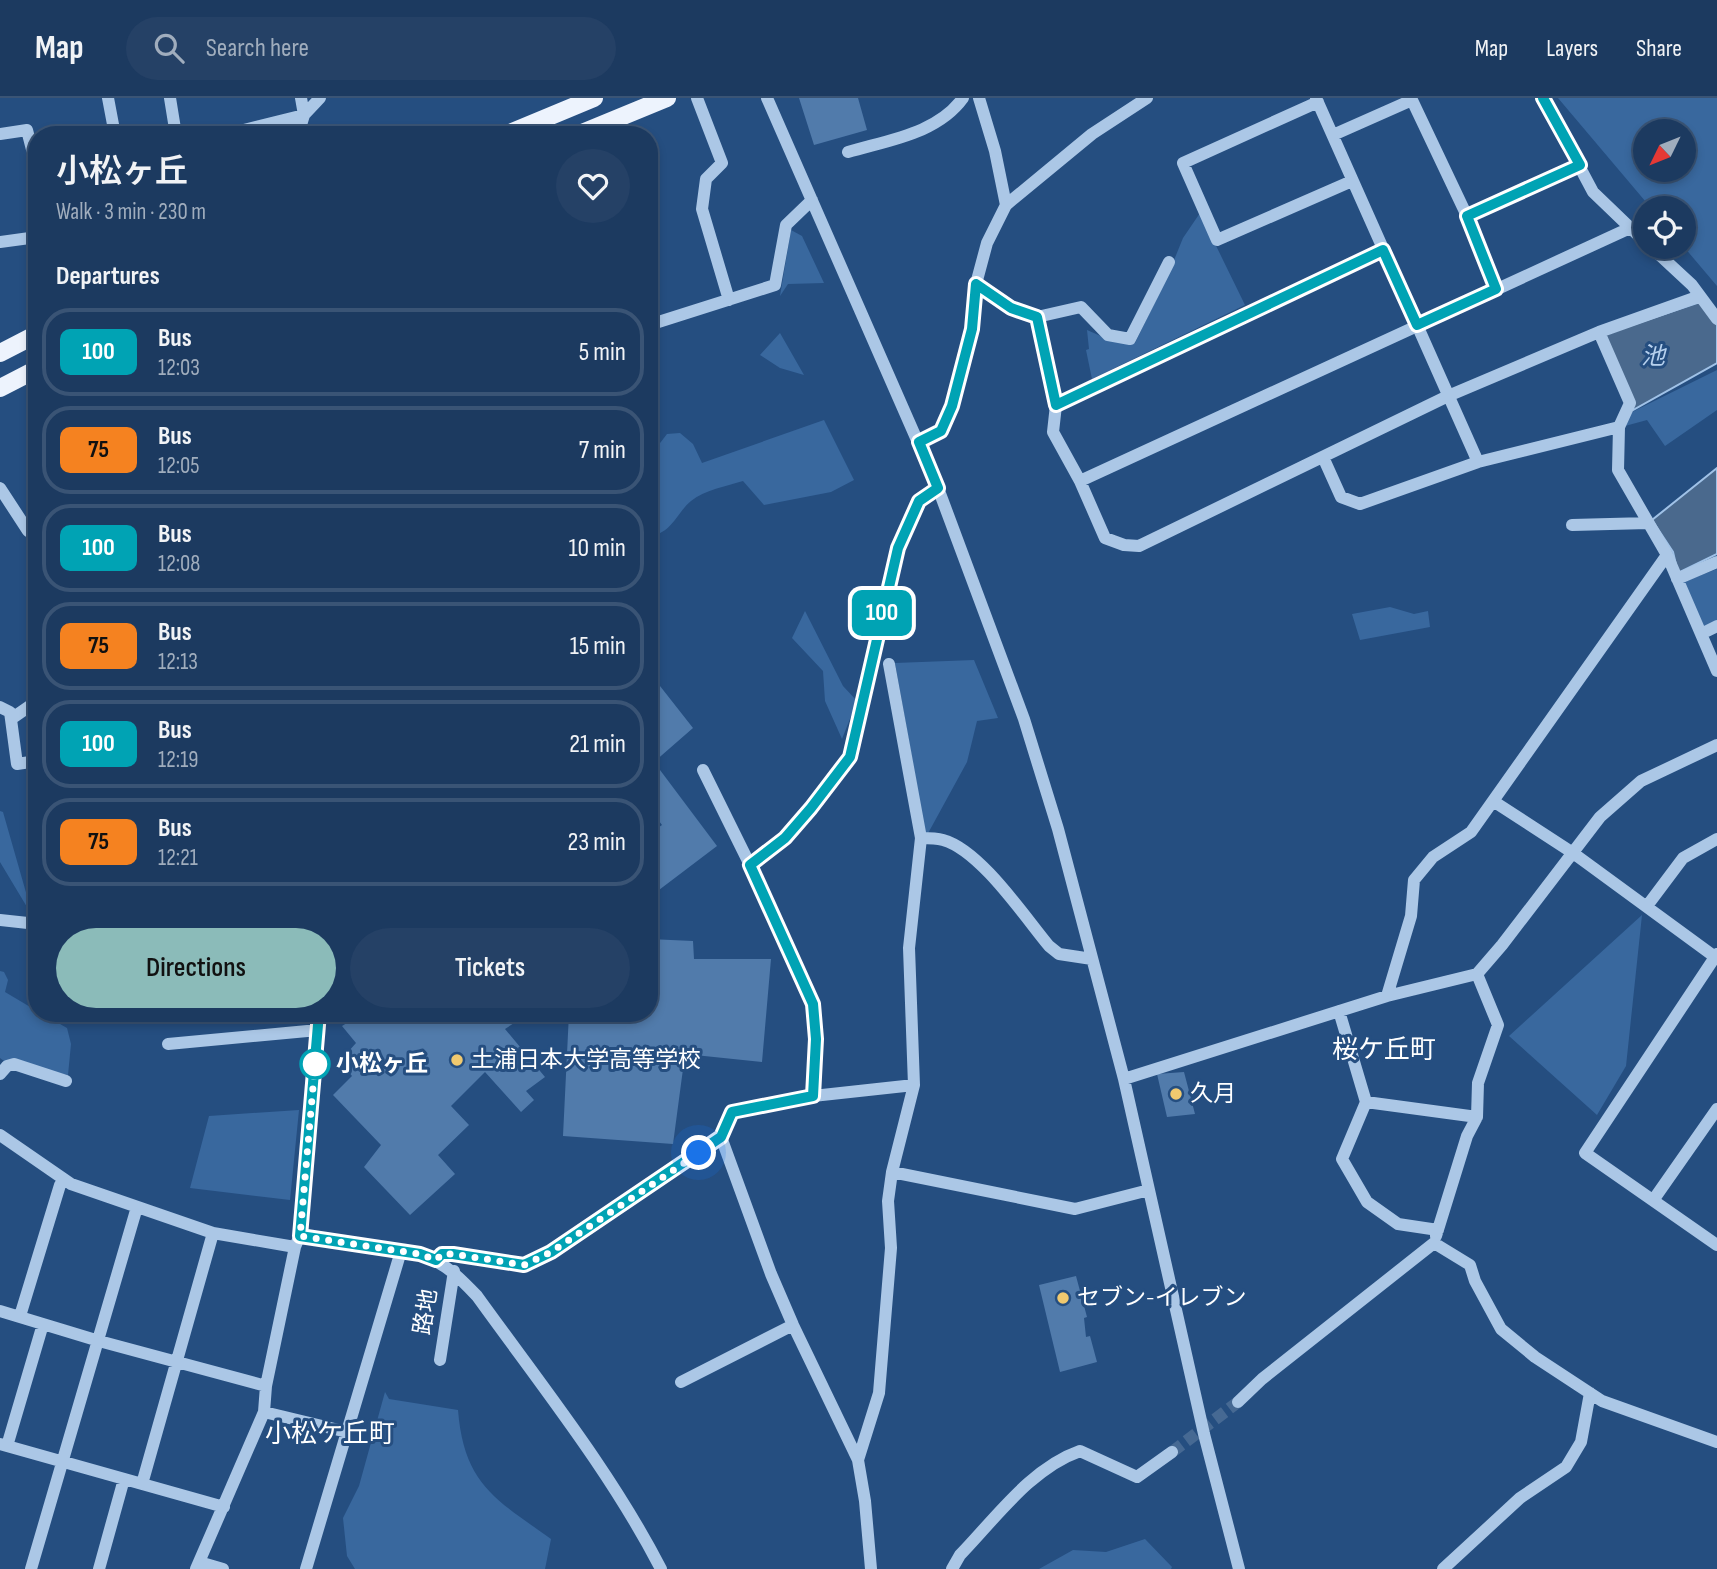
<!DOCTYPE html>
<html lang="en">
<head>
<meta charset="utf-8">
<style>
	body { margin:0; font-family:"Sofia Sans Condensed","Noto Sans JP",sans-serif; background:#254166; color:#f1f3f6; height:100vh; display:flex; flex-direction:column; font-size:26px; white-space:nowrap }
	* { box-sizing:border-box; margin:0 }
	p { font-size:23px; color:#a0adbd }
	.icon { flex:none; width:38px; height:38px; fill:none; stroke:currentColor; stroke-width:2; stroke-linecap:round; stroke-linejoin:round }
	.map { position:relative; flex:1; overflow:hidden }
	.sheet { position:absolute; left:28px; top:28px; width:630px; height:896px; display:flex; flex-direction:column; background:#1c3a60; border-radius:28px; box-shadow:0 4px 10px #0003,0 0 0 2px #3a5475 }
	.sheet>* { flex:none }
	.badge { padding:0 14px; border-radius:10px; font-size:24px; line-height:46px }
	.needle { width:46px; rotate:227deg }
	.buttons { position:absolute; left:1633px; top:21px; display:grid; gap:14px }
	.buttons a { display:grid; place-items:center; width:63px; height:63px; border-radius:50%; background:#1c3a60; box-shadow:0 4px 10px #0003,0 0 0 2px #3a5475; font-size:35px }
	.you { position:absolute; width:35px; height:35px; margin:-18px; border:5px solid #fff; border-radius:50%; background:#1a73e8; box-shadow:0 0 0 10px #1a73e833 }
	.map>.badge { position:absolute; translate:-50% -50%; box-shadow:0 0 0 4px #fff }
	h2 { padding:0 28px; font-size:26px; line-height:63px }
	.round { display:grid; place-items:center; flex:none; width:74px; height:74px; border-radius:37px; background:#254166 }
	.summary { display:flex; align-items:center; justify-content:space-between; height:119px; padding:0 28px }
	h1 { font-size:33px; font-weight:600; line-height:52px }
	.primary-button { display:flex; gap:14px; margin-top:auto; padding:14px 28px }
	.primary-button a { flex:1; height:80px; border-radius:42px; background:#8bbbb9; color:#111; font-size:28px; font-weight:600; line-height:80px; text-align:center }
	.primary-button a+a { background:#254166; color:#f1f3f6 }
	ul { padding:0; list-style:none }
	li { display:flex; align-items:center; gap:21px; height:88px; margin:0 14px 10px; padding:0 14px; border:4px solid #3a5475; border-radius:28px }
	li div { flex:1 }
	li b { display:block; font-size:26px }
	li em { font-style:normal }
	li .badge { min-width:77px; font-weight:700; text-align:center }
	header { display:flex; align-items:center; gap:42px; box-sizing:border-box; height:98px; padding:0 35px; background:#1c3a60; border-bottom:2px solid #3a5475 }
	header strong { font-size:33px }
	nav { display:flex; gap:38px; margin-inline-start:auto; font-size:24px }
	.search { width:490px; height:63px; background:#254166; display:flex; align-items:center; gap:18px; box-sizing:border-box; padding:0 24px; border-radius:38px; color:#a0adbd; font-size:26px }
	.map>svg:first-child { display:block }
</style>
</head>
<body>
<header>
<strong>Map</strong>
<div class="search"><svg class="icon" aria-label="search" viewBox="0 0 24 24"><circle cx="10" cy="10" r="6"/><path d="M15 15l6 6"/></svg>Search here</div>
<nav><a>Map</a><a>Layers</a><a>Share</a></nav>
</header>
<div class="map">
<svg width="1717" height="1471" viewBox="0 0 1717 1471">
	<rect width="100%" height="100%" fill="#254e80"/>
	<path fill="#39689e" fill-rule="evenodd" d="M1558 0H1717V188L1684 149V110H1651ZM1645 33H1684V72H1645Z
		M1200 115 1245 207 1092 281 1086 252 1089 251 1087 232 1112 243 1135 245 1168 177 1183 140Z
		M791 132 802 138 824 185 788 186 780 198Z
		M780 235 804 277 780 270 760 257Z
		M1717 272V312L1665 348 1647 322 1625 328 1630 315Z
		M824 322 854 382 831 394 764 407 743 383C727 388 704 392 691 403 678 413 669 440 649 436V341L657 349 667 336 680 335 693 346 702 365Z
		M1717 471V523L1703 530 1683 484Z
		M1390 509 1414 516 1428 513 1430 529 1360 542 1352 516Z
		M805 513 843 588 857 603 842 641 825 603 823 573 792 540Z
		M974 562 998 620 977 623 967 664 926 739 895 565Z
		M0 713 3 714 33 819 0 764Z
		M1642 817 1626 968 1597 1017 1509 938Z
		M0 873 4 874 8 882 5 894 37 913V915H41L67 930 71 946 68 977 4 963 0 960Z
		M299 1012 290 1102 190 1090 209 1018Z
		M385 1294 389 1301 458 1312C464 1386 495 1401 551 1441L545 1471H355L347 1458 343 1420 359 1388Z
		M1145 1441 1172 1469 1171 1471H1039L1073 1452 1106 1454Z"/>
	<path fill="#4a698d" stroke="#a0c2e7" stroke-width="2" d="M1700 204 1717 227V265L1633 312 1605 236Z
		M1717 370V456L1678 475 1673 454 1652 422Z"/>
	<path fill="#517bab" d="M799 0H858L867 32 814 47Z
		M649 574 693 630 654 664 717 748 655 795 649 788V736L662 727 649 710V629L655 625 649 617Z
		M649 841 693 843 694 861H771L762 964 685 956 673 1046 563 1038 569 915H649Z
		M350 915H529L505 931 545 979 526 993 534 1002 521 1014 485 974 451 1008 469 1027 438 1057 455 1076 410 1117 364 1069 381 1047 333 997 352 978 340 963 356 945 342 928 355 920Z
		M1184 974 1195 1016 1167 1019 1157 976Z
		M1076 1178 1087 1219 1084 1220 1086 1239 1090 1238 1097 1264 1060 1274 1039 1187Z"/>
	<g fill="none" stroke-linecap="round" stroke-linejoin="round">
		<path stroke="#466993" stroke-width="12" stroke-dasharray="12 6" stroke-linecap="butt" d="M1172 1354 1238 1304"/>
		<path stroke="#abc7e6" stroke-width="12" d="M108 0 115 37
			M170 0 176 37
			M697 0 722 65 706 81 702 111 729 202
			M767 0 938 390 1024 621 1058 731 1124 981 1204 1336 1239 1471
			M979 0 995 53 1006 107
			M1316 0 1478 364
			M1411 0 1467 118 1496 191
			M1543 0 1593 94 1645 144
			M1318 4 1183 65 1217 142 1352 83
			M0 36 27 32 37 71
			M224 37 304 17 320 0
			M298 37 304 17 301 0
			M1333 37 1412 2
			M848 54C888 42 937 36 963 0
			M1467 118 1580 67
			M0 144 37 139
			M1651 149 1692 187 1717 221
			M1383 152 1056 307 1053 334 1080 383 1105 440 1124 447 1139 448 1448 298 1599 234 1700 198
			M976 186 1011 210 1037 219 1081 209 1108 237 1130 241 1169 164
			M1037 219 1056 307
			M649 227 775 187 786 127 812 102
			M1599 234 1630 305 1619 329 1618 372 1667 457 1717 573
			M919 344 941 333 952 308 972 231 976 186 987 145 1006 107 1092 36 1147 0
			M1323 359 1341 399 1360 406 1478 364 1619 329
			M1080 383 1630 130
			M0 390 28 433 37 438
			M1572 427 1648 425
			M1677 481 1717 464
			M1701 536 1717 528
			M889 566 921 740 909 850 914 987
			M0 609 10 614 17 666 37 663
			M11 621 37 603
			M703 672 750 767
			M1493 703 1573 755 1715 859 1717 856
			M921 740C928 740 936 740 943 742 980 752 1024 818 1049 848L1059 856 1092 861
			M1647 808 1683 760 1717 741
			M0 822 37 826
			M1717 860 1715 859 1585 1055 1717 1147
			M1387 898 1411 818 1414 782 1433 759 1471 734 1667 457
			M1339 913 1366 1004 1342 1061 1367 1104 1398 1126 1438 1132
			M319 915 300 1137 420 1156C445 1165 459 1179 477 1198 541 1287 611 1374 661 1471
			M168 946 318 932
			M0 976 7 968 14 966 66 983
			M1124 981 1387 898 1477 876 1502 847 1600 719 1641 683 1717 647
			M813 998 816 941 813 906 750 767 785 740 811 711 850 659 898 450 919 403 938 390
			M1366 1004 1477 1019
			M0 1037 71 1086 213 1135 295 1149
			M721 1039 771 1176 793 1227 858 1362 865 1403 871 1471
			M892 1074 1075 1111 1149 1092
			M1654 1101 1717 1011
			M1436 1138 1467 1038 1477 1019 1478 985 1498 927 1477 876
			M436 1162 442 1156H453L524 1167 551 1154 721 1039 732 1014 813 998 914 987 892 1074 888 1103 891 1150 879 1295 858 1362
			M0 1213 99 1243 266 1288
			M20 1218 60 1087 64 1081
			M440 1262 454 1173
			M681 1284 793 1227
			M1238 1304 1262 1281 1434 1145 1470 1167 1475 1183 1501 1231 1535 1259 1602 1303 1717 1344
			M264 1314 347 1334
			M0 1346 224 1409
			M7 1348 43 1226
			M142 1386 213 1135
			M199 1464 223 1471
			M31 1471 137 1109
			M99 1471 124 1381
			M196 1471 264 1314 266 1288 295 1149 300 1137
			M306 1471 401 1153
			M952 1471 960 1457C995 1421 1031 1370 1080 1353L1137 1379 1172 1354
			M1443 1471 1520 1400 1566 1369 1581 1344 1590 1295"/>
		<path stroke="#edf3fd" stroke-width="18" d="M505 37 594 0
			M577 37 667 0
			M0 255 37 236
			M0 290 37 271"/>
	</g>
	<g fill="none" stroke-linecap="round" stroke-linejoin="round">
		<defs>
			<path id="line" d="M319 915 300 1138 420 1156 436 1162 442 1156H453L524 1167 551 1154 721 1039 732 1014 813 998 816 941 813 906 750 767 785 740 811 710 850 659 898 450 919 403 938 390 919 344 941 333 952 308 972 231 976 186 1011 210 1037 219 1056 307 1383 152 1417 227 1496 191 1467 118 1580 67 1543 0"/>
		</defs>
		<use href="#line" stroke="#fff" stroke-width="16"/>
		<use href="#line" stroke="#00a3b4" stroke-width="10"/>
		<path stroke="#fff" stroke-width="7" stroke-dasharray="0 12.6" d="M315 966 300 1138 420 1156 436 1162 442 1156H453L524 1167 551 1154 699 1055"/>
	</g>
	<g fill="#f0c96f" stroke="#254e80" stroke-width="2.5">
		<circle cx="457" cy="962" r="7"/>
		<circle cx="1176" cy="996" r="7"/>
		<circle cx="1063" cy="1200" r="7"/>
	</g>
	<circle fill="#fff" stroke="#00a3b4" stroke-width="3.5" cx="315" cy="966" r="14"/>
	<g text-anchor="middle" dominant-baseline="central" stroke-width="6" stroke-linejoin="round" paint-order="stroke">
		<g font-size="23" fill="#fff" stroke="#254e80" text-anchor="start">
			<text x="471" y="962">土浦日本大学高等学校</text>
			<text x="1190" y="996">久月</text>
			<text x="1077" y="1200">セブン-イレブン</text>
		</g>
		<g font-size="23" font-weight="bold" fill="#fff" stroke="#254e80" text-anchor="start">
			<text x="336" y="966">小松ヶ丘</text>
		</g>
		<g font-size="23" fill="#fff" stroke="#254e80">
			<text transform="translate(426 1214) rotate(-81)">路地</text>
		</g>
		<g font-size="24" font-style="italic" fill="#b7d1ee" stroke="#254e80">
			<text x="1653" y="258">池</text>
		</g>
		<g font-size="26" fill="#fff" stroke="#254e80">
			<text x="1384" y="952">桜ケ丘町</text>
			<text x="330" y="1336">小松ケ丘町</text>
		</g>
	</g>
</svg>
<div class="buttons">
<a><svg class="needle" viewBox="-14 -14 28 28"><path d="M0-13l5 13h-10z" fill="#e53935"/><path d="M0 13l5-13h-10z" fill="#a0adbd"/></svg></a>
<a><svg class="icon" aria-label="locate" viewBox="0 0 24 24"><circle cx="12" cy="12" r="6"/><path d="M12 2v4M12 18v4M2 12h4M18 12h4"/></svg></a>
</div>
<div class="you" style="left:699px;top:1055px"></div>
<b class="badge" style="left:882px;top:515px;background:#00a3b4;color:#fff">100</b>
<section class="sheet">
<div class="summary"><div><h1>小松ヶ丘</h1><p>Walk · 3 min · 230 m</p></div><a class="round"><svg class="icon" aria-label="heart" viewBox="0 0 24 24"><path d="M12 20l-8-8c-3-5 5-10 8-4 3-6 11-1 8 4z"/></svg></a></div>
<h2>Departures</h2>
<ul>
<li><span class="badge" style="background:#00a3b4;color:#fff">100</span><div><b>Bus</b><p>12:03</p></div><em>5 min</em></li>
<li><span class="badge" style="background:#f58220;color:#111">75</span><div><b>Bus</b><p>12:05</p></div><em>7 min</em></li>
<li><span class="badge" style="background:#00a3b4;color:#fff">100</span><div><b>Bus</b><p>12:08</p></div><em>10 min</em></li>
<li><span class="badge" style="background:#f58220;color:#111">75</span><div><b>Bus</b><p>12:13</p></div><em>15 min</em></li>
<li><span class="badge" style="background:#00a3b4;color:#fff">100</span><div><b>Bus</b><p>12:19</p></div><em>21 min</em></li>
<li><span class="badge" style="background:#f58220;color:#111">75</span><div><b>Bus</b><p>12:21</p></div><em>23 min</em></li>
</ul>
<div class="primary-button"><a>Directions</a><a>Tickets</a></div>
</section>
</div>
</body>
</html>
